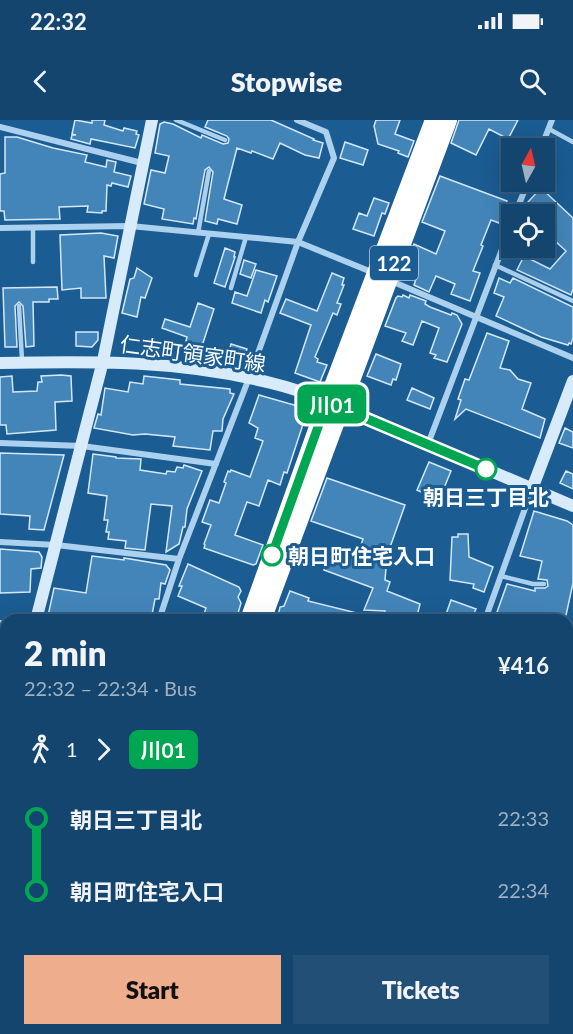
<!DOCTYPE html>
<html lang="en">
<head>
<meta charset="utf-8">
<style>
	body { margin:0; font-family:Lato,"Noto Sans JP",sans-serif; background:#214f76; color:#f1f3f6; height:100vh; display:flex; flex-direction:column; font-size:22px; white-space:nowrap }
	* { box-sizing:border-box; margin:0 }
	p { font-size:20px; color:#9db1c2 }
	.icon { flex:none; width:33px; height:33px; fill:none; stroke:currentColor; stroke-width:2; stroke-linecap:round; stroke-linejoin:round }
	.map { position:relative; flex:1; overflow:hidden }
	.drawer { position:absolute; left:0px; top:494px; width:573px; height:422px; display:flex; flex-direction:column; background:#14456e; border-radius:18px 18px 0 0; box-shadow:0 6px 24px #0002,0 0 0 2px #335d81 }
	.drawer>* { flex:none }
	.badge { padding:0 12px; border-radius:9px; font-size:21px; line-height:39px }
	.needle { width:39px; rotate:8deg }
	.tools { position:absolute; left:501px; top:18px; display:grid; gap:12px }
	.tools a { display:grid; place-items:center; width:54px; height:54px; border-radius:0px; background:#14456e; box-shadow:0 6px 24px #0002,0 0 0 2px #335d81; font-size:30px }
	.map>.badge { position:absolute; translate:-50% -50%; box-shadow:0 0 0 3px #fff }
	.legs { display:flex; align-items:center; gap:9px; height:66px; padding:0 24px; font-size:20px }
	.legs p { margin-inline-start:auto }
	.overview { display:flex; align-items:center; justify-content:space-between; height:102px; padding:0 24px }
	h1 { font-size:33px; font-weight:800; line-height:45px }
	.cta { display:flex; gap:12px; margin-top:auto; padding:12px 24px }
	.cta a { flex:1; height:69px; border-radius:0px; background:#eead8d; color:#111; font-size:24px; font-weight:800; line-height:69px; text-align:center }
	.cta a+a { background:#214f76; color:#f1f3f6 }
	ul { padding:0 24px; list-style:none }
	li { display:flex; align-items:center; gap:21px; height:72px; font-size:22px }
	li i { display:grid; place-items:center; width:9px; height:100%; margin:0 8px; background:currentColor }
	li i::after { content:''; width:15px; height:15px; margin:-8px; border:4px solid; border-radius:50%; background:#14456e }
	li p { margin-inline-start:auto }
	li:first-child i { background:linear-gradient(#0000 50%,currentColor 0) }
	li:last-child i { background:linear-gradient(currentColor 50%,#0000 0) }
	.status { display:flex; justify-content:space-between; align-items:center; height:42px; padding:0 30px; background:#14456e; direction:ltr }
	.status svg { height:16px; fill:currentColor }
	header { display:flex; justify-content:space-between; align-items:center; height:78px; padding:0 24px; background:#14456e; font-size:27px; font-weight:800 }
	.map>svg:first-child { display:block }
</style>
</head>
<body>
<div class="status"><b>22:32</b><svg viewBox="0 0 49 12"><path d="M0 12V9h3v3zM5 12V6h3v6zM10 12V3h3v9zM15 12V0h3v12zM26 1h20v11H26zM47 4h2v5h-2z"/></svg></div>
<header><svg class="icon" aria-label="back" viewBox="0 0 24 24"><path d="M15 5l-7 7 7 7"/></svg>Stopwise<svg class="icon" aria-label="search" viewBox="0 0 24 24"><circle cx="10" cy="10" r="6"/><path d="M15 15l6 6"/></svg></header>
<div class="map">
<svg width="573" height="914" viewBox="0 0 573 914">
	<rect width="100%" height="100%" fill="#1b5c92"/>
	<path fill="#4485b9" stroke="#d2e8fa" stroke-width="1.5" d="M75 0 92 3V0H105L104 5 123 11 124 8 137 11 136 14 139 15 135 28 91 19 90 24 71 19 72 15H76L72 14Z
		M208 0H271L314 19 313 20 323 23 319 38 305 35 280 23 273 39 252 31 251 33 237 28 224 79 242 85 237 104 218 99 217 104 205 101 213 52 209 47 205 50 196 99 194 98 193 104 162 99 164 89 144 84 151 50 165 53 169 36 155 33 160 4 164 2 173 4 201 18 202 15 223 24 228 23 229 19 227 16 205 7Z
		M376 0H400L395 14 414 21 408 37 398 33 399 31 378 24 374 6Z
		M459 0H518L508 19 489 9 476 35 451 23Z
		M5 17H17L53 28 87 35 85 42 106 47 107 40 116 42 114 52 131 56 128 67 112 63 111 66 107 65 106 91H102V93L87 92 88 86 59 87 60 99 5 100 4 91H0V54L5 53Z
		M345 22 368 30 363 45 340 38Z
		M440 56 507 81 499 103 491 100 481 125 483 126 473 151 480 153 470 181 451 174 455 164 436 156 429 172 414 165 416 159 403 154 414 124 436 134 445 111 422 102Z
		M541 68 573 98V169L571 175 517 150 524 136 550 149 566 131 544 111V94H522L531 85 528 82Z
		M374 78 389 83 385 94 382 93 374 116 353 109 359 93 367 96Z
		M101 113 118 116 114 138 104 136 106 178H81V168L62 170 60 115Z
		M225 128 235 132 234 137H235L225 167 214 163Z
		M244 140 256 144 251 158 240 154Z
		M137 148 152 158 145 178 141 177 137 197 122 193 130 159 134 158Z
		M256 150 277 156 268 182 265 180 261 193 232 183 235 172 247 176Z
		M332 153 344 158 342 165H344L337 183 341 184 337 195 333 193 315 237 318 239 317 242 327 245 320 262 295 253 311 205 280 193 286 179 317 191Z
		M499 158 510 163 513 158 573 187V218L571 224 569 223 568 225 541 217 496 196 504 177 494 173Z
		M57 167 58 179H49V182H33L34 226 26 227 23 186 19 182 15 186 17 227H5L3 168Z
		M403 175 409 178 410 175 426 181 425 184 430 187 451 195 452 193 457 195 462 204 447 242 434 238 436 235 430 233 439 208 422 201 413 225 402 221 406 213 385 206 396 178 398 176 402 177Z
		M198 183 214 189 202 226 186 221 187 217 162 208 165 199 190 207Z
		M76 212H98V220L92 227 76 226Z
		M487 213 509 221 500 248 510 250 518 259 531 263 522 289 545 299 540 318 466 289 455 299 461 280 458 279 465 259 469 260Z
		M231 224 247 229 244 240 228 235Z
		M376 234 401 244 396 260 393 259 391 265 367 256Z
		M61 255 71 256 72 281 55 282 56 310 7 314 6 305H0V257L12 256 13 272 37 271 38 262H42L41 256Z
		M144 256 180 260V264L230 269V273L234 274 223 299 222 311H213L210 330 173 326 175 317 145 314 133 315 94 308 98 294 101 295 105 268 128 272 130 262 143 264Z
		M412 268 434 278 430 289 407 280Z
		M259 275 308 289 287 353 284 352 280 365 268 360 259 386 247 382 235 415 263 425 256 444 253 445 204 428 205 425 204 424 211 405 202 402 210 380 219 383 226 363 224 362 228 351 230 352 231 350 250 357 263 321 255 318 258 308 249 303Z
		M565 308 573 312V328L559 323Z
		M0 333 64 335 44 410 29 409 30 396 0 394Z
		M93 334 116 337V338L141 339 140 350 166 354 167 351 175 352 177 347 183 348 184 345 202 351 187 389 185 407H183L179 424 166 432 172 386 151 384 145 430 125 428 126 421 108 419 109 412H106L108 400H104L107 376 88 373Z
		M429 342 451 351 442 373 440 372 437 379 417 370Z
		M566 351 573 354V369L560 363Z
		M327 358 405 385 383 447 386 448 385 460 390 462 387 471 420 484 416 500H390L383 497 385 491 364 490 373 468 324 450 331 431 349 437 350 434 357 437 363 419 311 401Z
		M534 391 567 401 573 405V463L565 500H506L496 495 507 464 535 471V468H545L548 466 547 460 538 459 542 441 520 436Z
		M458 414H468L469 437 493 447 484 472 473 468 474 464 450 460 452 417H458Z
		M0 429 39 432 42 437 41 448 31 449 30 472 0 473Z
		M92 436 124 440V438L166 445 170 450 165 464 161 463 159 479H155L151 500H139V496L114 493 113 500H51L48 496 54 468 86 473Z
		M188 444 239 467 241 471 238 477 241 483 236 500H202L206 488 178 476 182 466H179Z
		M290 471 309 478 308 481 369 496 368 500H277L280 487 284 486Z
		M451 480 476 489 471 500 458 495 456 500H444Z"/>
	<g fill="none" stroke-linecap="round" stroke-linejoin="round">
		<path stroke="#abd1ef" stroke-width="4.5" d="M176 0 225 20
			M549 9 573 22
			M33 108V142
			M198 113 209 51
			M495 145 573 181
			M196 155 209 114
			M231 168 246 117
			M19 186 22 240
			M501 456 533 464H544
			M358 914 360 909"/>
		<path stroke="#abd1ef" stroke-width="6" d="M0 7 142 43
			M541 28 552 0
			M515 94 528 62
			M0 108 130 106 298 122 374 153
			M391 161 573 238
			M0 323 82 326 216 344
			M428 324 512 103
			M0 422 56 425 179 439
			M159 500 179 439 249 258 298 122 334 38 326 12 297 0
			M485 500 532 369
			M0 503 6 504
			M567 902 573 891
			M215 914 217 909
			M427 914 429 909
			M560 914 563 909"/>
		<path stroke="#d8ebfa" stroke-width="12" d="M0 243C93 241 179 240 271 263 317 274 362 296 406 315 462 339 517 362 573 386
			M532 369 573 261
			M36 500 103 241 152 0
			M0 636 6 612
			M567 690 573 693
			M0 735 6 737
			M478 909 492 914"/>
		<path stroke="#fff" stroke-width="18" d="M249 500 327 282 434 0
			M262 500 448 0
			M94 914 96 909
			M110 914 111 909"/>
	</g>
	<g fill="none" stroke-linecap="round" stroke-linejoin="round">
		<defs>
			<path id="line-1" d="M272 435 327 282 486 349"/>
		</defs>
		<use href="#line-1" stroke="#fff" stroke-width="14"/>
		<use href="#line-1" stroke="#00a651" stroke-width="9"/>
	</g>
	<g fill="#fff" stroke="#00a651" stroke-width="3">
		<circle cx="486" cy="349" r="10"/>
		<circle cx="272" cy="435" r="10"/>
	</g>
	<g text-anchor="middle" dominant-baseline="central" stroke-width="6" stroke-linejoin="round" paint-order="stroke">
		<rect fill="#1b5c92" stroke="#bbcede" stroke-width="1.5" x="370" y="126" width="48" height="34" rx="4.5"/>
		<g font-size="20" font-weight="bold" fill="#fff">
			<text x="394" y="143">122</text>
		</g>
		<g font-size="21" fill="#fff" stroke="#1b5c92">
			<text transform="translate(193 233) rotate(8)">仁志町領家町線</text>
		</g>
		<g font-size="21" font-weight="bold" fill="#fff" stroke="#1b5c92">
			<text x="486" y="376">朝日三丁目北</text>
			<text x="288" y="435" text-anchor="start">朝日町住宅入口</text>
		</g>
	</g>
</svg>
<div class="tools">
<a><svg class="needle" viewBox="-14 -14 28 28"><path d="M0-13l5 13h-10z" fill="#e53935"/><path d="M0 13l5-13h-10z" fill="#9db1c2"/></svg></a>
<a><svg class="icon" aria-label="locate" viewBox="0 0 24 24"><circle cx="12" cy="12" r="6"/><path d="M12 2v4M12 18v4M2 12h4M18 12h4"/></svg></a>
</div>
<b class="badge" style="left:332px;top:284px;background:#00a651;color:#fff">川01</b>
<section class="drawer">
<div class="overview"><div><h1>2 min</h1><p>22:32 – 22:34 · Bus</p></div><b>¥416</b></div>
<div class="legs"><svg class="icon" aria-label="walk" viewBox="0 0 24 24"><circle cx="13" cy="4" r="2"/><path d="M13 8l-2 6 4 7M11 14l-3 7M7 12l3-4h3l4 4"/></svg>1<svg class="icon" aria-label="forward" viewBox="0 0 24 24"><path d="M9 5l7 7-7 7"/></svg><b class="badge" style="background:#00a651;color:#fff">川01</b></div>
<ul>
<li><i style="color:#00a651"></i><b>朝日三丁目北</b><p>22:33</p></li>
<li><i style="color:#00a651"></i><b>朝日町住宅入口</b><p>22:34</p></li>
</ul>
<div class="cta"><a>Start</a><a>Tickets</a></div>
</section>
</div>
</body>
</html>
